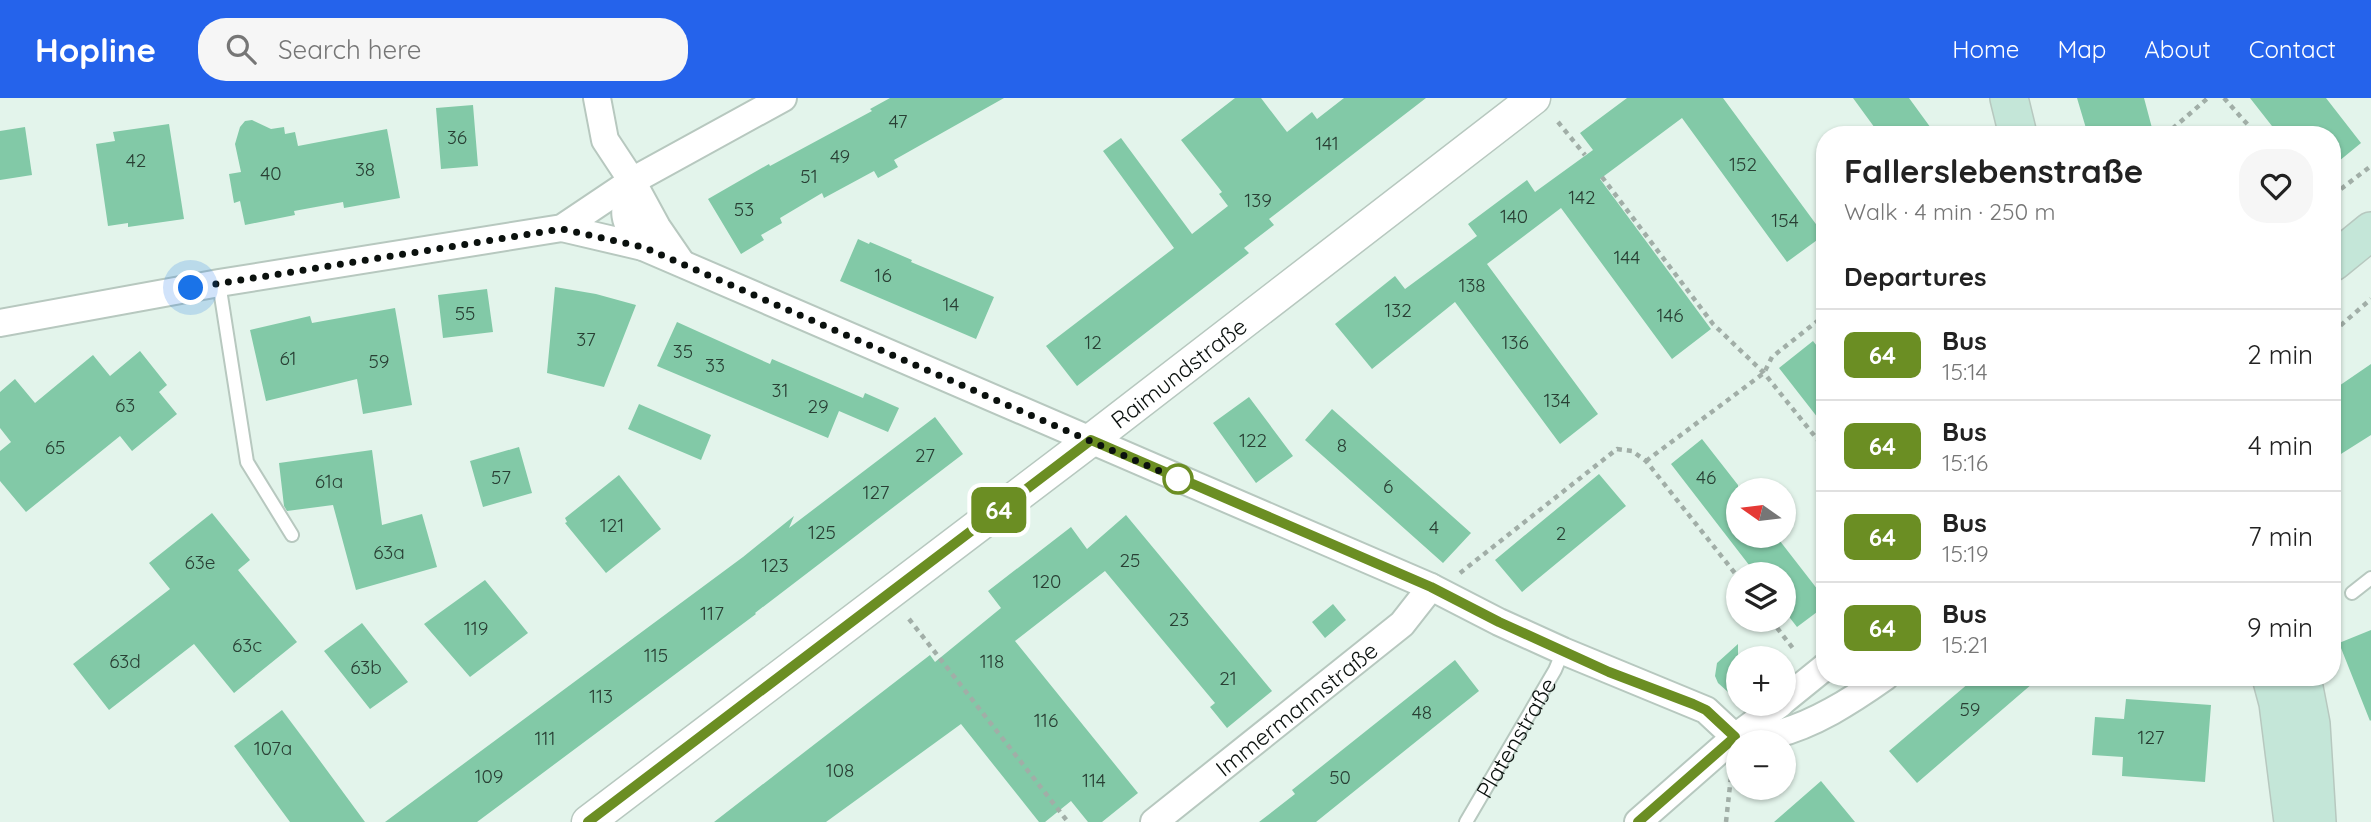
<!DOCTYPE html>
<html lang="en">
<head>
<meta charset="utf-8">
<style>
	body { margin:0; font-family:Quicksand,sans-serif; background:#f6f6f6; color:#222; height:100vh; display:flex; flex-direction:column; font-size:26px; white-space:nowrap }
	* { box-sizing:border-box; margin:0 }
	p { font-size:23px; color:#767676 }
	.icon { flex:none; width:38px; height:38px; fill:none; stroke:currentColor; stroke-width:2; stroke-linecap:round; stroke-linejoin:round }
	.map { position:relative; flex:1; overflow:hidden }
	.details { position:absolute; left:1816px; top:28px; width:525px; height:560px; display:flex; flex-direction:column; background:#fff; border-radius:28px; box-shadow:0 2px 5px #0004 }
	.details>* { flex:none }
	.badge { padding:0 14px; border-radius:10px; font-size:24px; line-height:46px }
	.needle { width:46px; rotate:284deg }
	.buttons { position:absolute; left:1726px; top:380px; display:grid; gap:14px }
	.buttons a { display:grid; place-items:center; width:70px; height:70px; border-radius:50%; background:#fff; box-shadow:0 2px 5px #0004; font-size:35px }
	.you { position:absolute; width:35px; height:35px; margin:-18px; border:5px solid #fff; border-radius:50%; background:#1a73e8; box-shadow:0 0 0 10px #1a73e833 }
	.map>.badge { position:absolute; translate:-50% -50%; box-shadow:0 0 0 4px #fff }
	h2 { padding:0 28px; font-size:26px; line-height:63px }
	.round { display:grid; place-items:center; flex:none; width:74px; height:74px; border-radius:28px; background:#f6f6f6 }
	.head { display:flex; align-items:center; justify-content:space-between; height:119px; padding:0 28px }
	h1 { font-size:33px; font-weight:700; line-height:52px }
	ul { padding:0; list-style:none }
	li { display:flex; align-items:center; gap:21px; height:91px; padding:0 28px; border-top:2px solid #e0e0e0 }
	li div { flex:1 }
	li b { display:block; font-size:26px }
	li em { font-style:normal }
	li .badge { min-width:77px; font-weight:700; text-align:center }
	header { display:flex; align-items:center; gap:42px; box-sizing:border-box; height:98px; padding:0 35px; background:#2563eb; color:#fff }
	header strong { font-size:33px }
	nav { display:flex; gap:38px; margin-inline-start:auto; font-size:24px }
	.search { width:490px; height:63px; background:#f6f6f6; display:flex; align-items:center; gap:18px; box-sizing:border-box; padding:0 24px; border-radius:28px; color:#767676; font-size:26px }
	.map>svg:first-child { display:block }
</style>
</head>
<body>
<header>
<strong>Hopline</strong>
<div class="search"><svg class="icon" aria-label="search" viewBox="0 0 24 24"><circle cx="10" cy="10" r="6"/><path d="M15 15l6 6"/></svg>Search here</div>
<nav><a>Home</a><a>Map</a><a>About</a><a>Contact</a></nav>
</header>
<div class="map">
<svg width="2371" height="724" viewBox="0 0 2371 724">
	<rect width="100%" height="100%" fill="#e3f4eb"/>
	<path fill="#82c9a7" d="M890 0H1004L894 62 898 69 878 80 874 73 824 100 822 95 780 120 782 125 761 137 764 142 741 156 708 101 769 66 770 68 872 13 870 11Z
		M1235 0H1261L1287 34 1312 14 1317 21 1344 0H1426L1269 121 1274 127 1244 150 1249 155 1077 288 1046 248 1174 150 1103 53 1121 40 1192 136 1228 108 1219 96 1222 94 1181 42Z
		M1627 0H1723L1824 137 1787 164 1682 20 1600 81 1711 231 1672 261 1561 110 1487 166 1598 316 1560 346 1455 204 1372 271 1335 226 1395 178 1405 191 1477 138 1468 126 1527 82 1535 94 1593 52 1580 35Z
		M1853 0H1909L1936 37H1880Z
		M2077 0H2144L2152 30 2127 37H2088Z
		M2250 0H2326L2361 45 2333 68V37H2279Z
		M473 7 478 68 441 71 436 10Z
		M252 22 271 31 284 29 285 36 295 34 298 48 387 31 400 100 344 110 343 104 294 113 295 117 245 127 240 103 234 105 229 76 241 74 235 46 240 29 245 23Z
		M169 26 184 121 128 129V125L108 128 96 46 115 43 113 34Z
		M25 29 32 77 0 82V33Z
		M858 141 869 146 870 144 912 162 911 164 994 199 976 241 840 183Z
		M555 189 596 196 636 207 604 289 547 275Z
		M487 191 493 234 443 240 438 197Z
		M395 210 412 307 363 316 357 281 266 303 250 232 310 218 312 225Z
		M677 224 770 266 772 261 863 300 865 295 899 310 888 334 839 313 828 340 657 268Z
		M1813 243 1825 258V329L1779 270Z
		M140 253 167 287 159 294 177 316 132 353 120 338 26 414 0 383V353L11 344 0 330V294L15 281 35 305 93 257 110 278Z
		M2371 266V337L2333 361V292Z
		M1249 299 1293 358 1256 385 1213 325Z
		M639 306 711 337 701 362 628 331Z
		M1332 311 1471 435 1443 465 1305 342Z
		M935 319 963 356 755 515 756 516 477 724H385L743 459 794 418 789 430Z
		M1702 341 1738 387V438H1776L1825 501V508L1797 529 1783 511V476H1756L1671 366Z
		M519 349 532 395 483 409 470 363Z
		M372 352 382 427 422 416 437 469 356 492 333 407 287 413 284 408 279 365Z
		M1599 376 1626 408 1522 494 1495 462Z
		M619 377 661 431 606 475 565 425 567 424 565 420Z
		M212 415 250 462 238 472 297 544 234 595 194 546 109 612 73 566 170 491 149 465Z
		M1126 417 1272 593 1227 630 1210 609 1215 605 1105 473 1015 543 1138 695 1102 724H1088L1071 703 1045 724H1039L961 626 826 724H714L930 557 935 564 1001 510 988 493 1071 429 1087 451Z
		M485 482 528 535 470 579 424 526Z
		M1333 506 1346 522 1325 540 1312 524Z
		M362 525 408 584 370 611 324 553Z
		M2371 532V622L2370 623 2339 545Z
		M1738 546V603L1718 585 1715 578 1717 565Z
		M1455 562 1479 593 1316 724H1259L1295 696 1292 692Z
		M1976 579H2040L1917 685 1889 653Z
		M2126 601 2211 607 2205 684 2122 678 2123 659 2092 657 2095 619 2124 621Z
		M282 612 312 652 365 724H290L234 648Z
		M1821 683 1855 724H1774Z"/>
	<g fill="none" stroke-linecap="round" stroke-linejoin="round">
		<defs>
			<g id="service">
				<path d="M219 185 247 364 292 437"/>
				<path d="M2352 495 2371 480"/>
				<path id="s1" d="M1466 724 1555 572 1563 553"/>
			</g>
			<g id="minor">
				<path d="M597 0 605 42 632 83 657 129 681 164"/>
				<path d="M632 83C622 116 621 121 643 149L1431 489 1499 524 1563 553 1706 612 1735 639"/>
				<path d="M562 130 643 149"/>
				<path d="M0 225 219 185 562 130 632 83 783 0"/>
				<path d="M1783 603 1825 569"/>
				<path d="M1735 639C1747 637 1761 640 1773 637 1814 627 1851 603 1885 579"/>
				<path id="s2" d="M1154 724 1402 526 1431 489"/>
				<path d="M1638 724 1735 639 1780 606"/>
			</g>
			<g id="tertiary">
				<path id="s3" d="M588 724 1091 342 1534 0"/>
			</g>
			<path id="secondary" d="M2009 0 2018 37
				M2333 164 2371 133
				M2271 579 2278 605 2293 724
				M2302 579 2311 626 2317 724"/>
		</defs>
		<use href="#service" stroke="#b7c8bf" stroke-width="16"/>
		<use href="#minor" stroke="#b7c8bf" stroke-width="30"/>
		<use href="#tertiary" stroke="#b7c8bf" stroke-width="35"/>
		<use href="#secondary" stroke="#b7c8bf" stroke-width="40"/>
		<path stroke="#a1aea7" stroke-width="4.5" stroke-dasharray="5 5" stroke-linecap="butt" d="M2224 0 2257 37
			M1558 24 1585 57
			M2165 37 2208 0
			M1602 79 1713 226 1764 275 1825 351
			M2333 97 2371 68
			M2333 234 2371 201
			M1646 363 1764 275 1772 259 1825 217
			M1460 475 1617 351 1632 353 1646 363 1738 479
			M909 521 1068 724
			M1771 522 1795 553
			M1726 724 1731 678"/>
		<use href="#service" stroke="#fff" stroke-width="12"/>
		<use href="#minor" stroke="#fff" stroke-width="26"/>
		<use href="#tertiary" stroke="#fff" stroke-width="32"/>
		<use href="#secondary" stroke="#c4e6d8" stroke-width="37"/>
	</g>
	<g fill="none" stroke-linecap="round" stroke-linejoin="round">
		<defs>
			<path id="line" d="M588 724 1091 342 1431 489 1499 524 1609 574 1693 606 1706 612 1735 639 1638 724"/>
		</defs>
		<use href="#line" stroke="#fff" stroke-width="16"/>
		<use href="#line" stroke="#6b8e23" stroke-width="10"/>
		<path stroke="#0b110e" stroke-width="7" stroke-dasharray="0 12.6" d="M191 190 562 131 643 149 1178 381"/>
	</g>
	<circle fill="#fff" stroke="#6b8e23" stroke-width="3.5" cx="1178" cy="381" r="14"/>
	<g text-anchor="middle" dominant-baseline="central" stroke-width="5" stroke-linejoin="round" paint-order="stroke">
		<g font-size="19" fill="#293f34">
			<text x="898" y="23">47</text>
			<text x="457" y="39">36</text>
			<text x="1327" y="45">141</text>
			<text x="840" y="58">49</text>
			<text x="136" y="62">42</text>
			<text x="1743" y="66">152</text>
			<text x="365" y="71">38</text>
			<text x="271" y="75">40</text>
			<text x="809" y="78">51</text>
			<text x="1582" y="99">142</text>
			<text x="1258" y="102">139</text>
			<text x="744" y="111">53</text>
			<text x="1514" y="118">140</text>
			<text x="1785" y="122">154</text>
			<text x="1627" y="159">144</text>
			<text x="883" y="177">16</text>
			<text x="1472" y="187">138</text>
			<text x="951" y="206">14</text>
			<text x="1398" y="212">132</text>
			<text x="465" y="215">55</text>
			<text x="1670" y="217">146</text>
			<text x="586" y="241">37</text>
			<text x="1093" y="244">12</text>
			<text x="1515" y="244">136</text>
			<text x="683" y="253">35</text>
			<text x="288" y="260">61</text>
			<text x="379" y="263">59</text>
			<text x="715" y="267">33</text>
			<text x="780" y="292">31</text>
			<text x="1557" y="302">134</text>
			<text x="125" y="307">63</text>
			<text x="818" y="308">29</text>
			<text x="1253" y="342">122</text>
			<text x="1342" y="347">8</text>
			<text x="55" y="349">65</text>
			<text x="925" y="357">27</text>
			<text x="501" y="379">57</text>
			<text x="1706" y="379">46</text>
			<text x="329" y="383">61a</text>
			<text x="1388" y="388">6</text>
			<text x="876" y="394">127</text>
			<text x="612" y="427">121</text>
			<text x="1434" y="429">4</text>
			<text x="822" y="434">125</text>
			<text x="1561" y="435">2</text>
			<text x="389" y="454">63a</text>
			<text x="1130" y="462">25</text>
			<text x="200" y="464">63e</text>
			<text x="775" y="467">123</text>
			<text x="1047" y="483">120</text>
			<text x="712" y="515">117</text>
			<text x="1179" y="521">23</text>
			<text x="476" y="530">119</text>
			<text x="247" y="547">63c</text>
			<text x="656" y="557">115</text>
			<text x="125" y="563">63d</text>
			<text x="992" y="563">118</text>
			<text x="366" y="569">63b</text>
			<text x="1228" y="580">21</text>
			<text x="601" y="598">113</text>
			<text x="1970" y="611">59</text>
			<text x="1422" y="614">48</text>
			<text x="1046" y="622">116</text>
			<text x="2151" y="639">127</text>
			<text x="545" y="640">111</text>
			<text x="273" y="650">107a</text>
			<text x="840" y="672">108</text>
			<text x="489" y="678">109</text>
			<text x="1340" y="679">50</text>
			<text x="1094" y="682">114</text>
		</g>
		<g font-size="23" fill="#0b110e" stroke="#fff">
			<text stroke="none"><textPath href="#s3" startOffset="742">Raimundstraße</textPath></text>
			<text stroke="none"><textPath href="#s2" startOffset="182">Immermannstraße</textPath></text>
			<text stroke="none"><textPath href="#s1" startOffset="98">Platenstraße</textPath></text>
		</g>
	</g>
</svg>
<div class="buttons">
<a><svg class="needle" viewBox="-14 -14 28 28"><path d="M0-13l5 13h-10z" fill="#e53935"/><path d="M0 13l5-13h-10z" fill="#767676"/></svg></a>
<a><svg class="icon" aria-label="layers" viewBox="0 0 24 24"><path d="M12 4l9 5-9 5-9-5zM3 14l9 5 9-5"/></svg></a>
<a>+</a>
<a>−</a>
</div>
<div class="you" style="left:191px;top:190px"></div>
<b class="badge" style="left:999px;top:412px;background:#6b8e23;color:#fff">64</b>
<section class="details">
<div class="head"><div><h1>Fallerslebenstraße</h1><p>Walk · 4 min · 250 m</p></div><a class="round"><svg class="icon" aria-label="heart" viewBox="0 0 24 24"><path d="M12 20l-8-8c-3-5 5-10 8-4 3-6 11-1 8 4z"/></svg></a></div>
<h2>Departures</h2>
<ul>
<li><span class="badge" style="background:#6b8e23;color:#fff">64</span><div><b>Bus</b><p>15:14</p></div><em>2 min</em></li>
<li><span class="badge" style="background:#6b8e23;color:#fff">64</span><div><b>Bus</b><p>15:16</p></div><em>4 min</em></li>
<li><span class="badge" style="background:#6b8e23;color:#fff">64</span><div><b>Bus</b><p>15:19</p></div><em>7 min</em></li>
<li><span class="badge" style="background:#6b8e23;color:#fff">64</span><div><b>Bus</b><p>15:21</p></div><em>9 min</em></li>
</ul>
</section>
</div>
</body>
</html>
